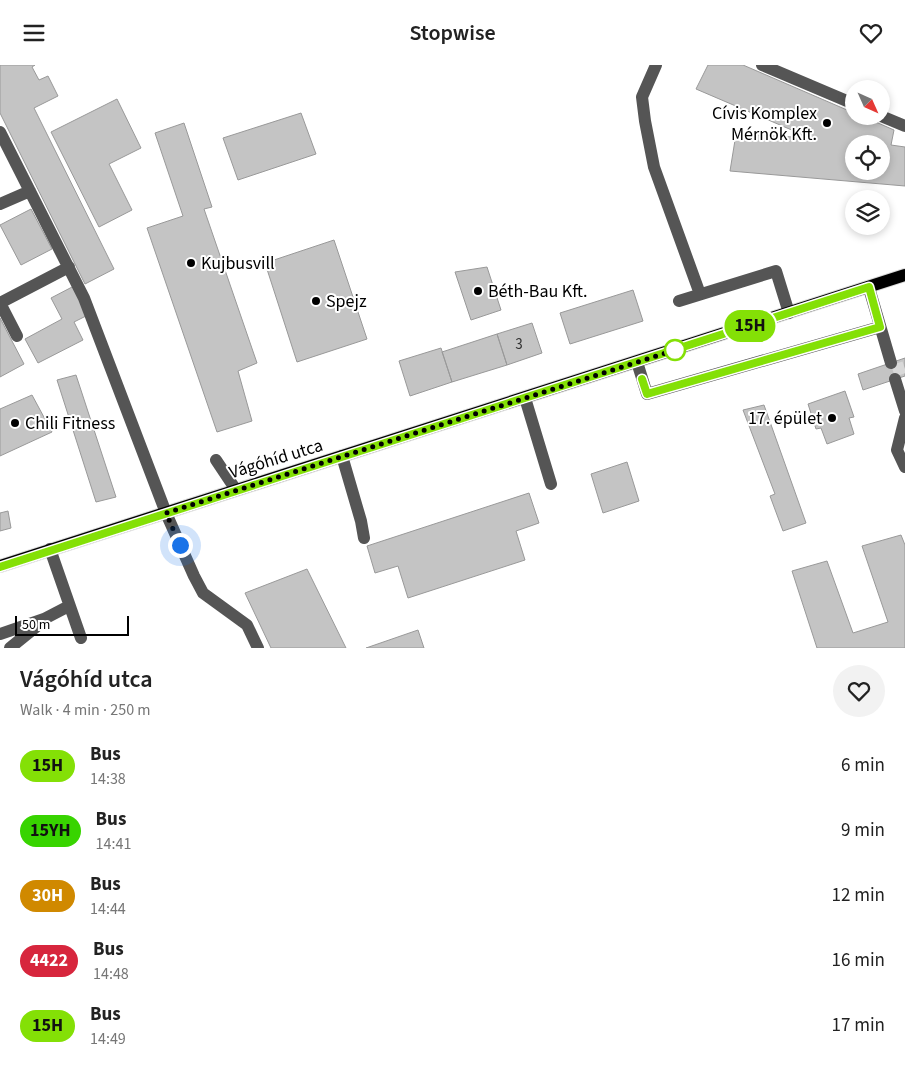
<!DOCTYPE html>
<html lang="en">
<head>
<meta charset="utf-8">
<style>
	body { margin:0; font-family:"Source Sans 3",sans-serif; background:#f2f2f2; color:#222; height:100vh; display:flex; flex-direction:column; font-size:19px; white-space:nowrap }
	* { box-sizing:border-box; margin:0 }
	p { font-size:16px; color:#767676 }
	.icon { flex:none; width:28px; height:28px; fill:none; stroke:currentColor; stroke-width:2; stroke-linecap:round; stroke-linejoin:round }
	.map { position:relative; height:583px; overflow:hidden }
	.panel { display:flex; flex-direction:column; background:#fff; flex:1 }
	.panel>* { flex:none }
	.badge { padding:0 10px; border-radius:16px; font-size:18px; line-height:32px }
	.needle { width:32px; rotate:135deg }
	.fabs { position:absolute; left:845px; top:15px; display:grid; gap:10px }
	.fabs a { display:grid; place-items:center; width:45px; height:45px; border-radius:50%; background:#fff; box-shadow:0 2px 8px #0003; font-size:25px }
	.scale { position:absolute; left:15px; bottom:12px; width:114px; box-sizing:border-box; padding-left:5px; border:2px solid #000; border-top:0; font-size:14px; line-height:18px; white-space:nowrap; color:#000; -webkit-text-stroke:4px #fff; paint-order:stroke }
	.you { position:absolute; width:25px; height:25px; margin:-12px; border:4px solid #fff; border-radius:50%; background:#1a73e8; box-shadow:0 0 0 8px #1a73e833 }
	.map>.badge { position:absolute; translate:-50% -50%; box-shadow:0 0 0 2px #fff }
	.round { display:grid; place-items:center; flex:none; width:52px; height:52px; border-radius:26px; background:#f2f2f2 }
	.head { display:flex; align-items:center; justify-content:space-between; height:85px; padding:0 20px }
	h1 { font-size:24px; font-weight:600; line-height:38px }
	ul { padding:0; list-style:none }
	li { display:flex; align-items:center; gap:15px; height:65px; padding:0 20px }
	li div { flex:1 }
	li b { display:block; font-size:19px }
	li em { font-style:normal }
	li .badge { min-width:55px; font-weight:700; text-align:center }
	header { display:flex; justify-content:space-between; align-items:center; height:65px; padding:0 20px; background:#fff; font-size:22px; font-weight:600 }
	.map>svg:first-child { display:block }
</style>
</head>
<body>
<header><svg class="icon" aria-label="menu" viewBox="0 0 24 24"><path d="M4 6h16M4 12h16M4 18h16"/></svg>Stopwise<svg class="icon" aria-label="heart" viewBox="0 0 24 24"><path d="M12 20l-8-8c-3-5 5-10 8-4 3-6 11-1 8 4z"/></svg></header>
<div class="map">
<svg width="905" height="583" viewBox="0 0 905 583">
	<rect width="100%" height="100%" fill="#fff"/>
	<path fill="#c4c4c4" stroke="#999" fill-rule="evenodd" d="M0 0H35L32 2 39 15 48 11 58 31 34 43 114 204 85 219 0 48Z
		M708 0H743L854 48V51H862L894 65 891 80 905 82V121L730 106 736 69 793 72 794 66 696 24ZM854 79H881V106H854Z
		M117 34 141 83 109 99 132 145 99 162 51 67Z
		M301 48 316 89 238 115 223 73Z
		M184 58 212 142 204 144 257 298 238 306 252 356 217 367 147 163 183 151 155 68Z
		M31 144 52 184 21 200 0 160Z
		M334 175 367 274 297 297 265 198Z
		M487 202 501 245 471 255 455 207Z
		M74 221 88 250 74 257 83 275 38 298 25 274 62 254 51 233Z
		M633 225 643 256 570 279 560 248Z
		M0 253 24 299 0 312Z
		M532 258 542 288 507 300 497 269Z
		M497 269 507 300 452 317 442 287Z
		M441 283 452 317 410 331 399 296Z
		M905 293V311L863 325 858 309Z
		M76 310 116 432 96 437 57 315Z
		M845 326 854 352 849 353 854 369 827 379 821 363 816 364 808 339Z
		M32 330 52 367 0 391V344Z
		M764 340 806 458 783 466 770 431 775 429 743 345Z
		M627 397 639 436 603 448 591 409Z
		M529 428 539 458 516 466 525 495 408 533 398 501 375 508 367 481Z
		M8 446 11 463 0 466V448Z
		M901 470 905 480V583H817L792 506 827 496 853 568 888 557 862 481Z
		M307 504 346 583H271L245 528Z
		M418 565 424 583H366Z"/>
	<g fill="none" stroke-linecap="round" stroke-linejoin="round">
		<path stroke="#d9d9d9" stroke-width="12" stroke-dasharray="12 6" stroke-linecap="butt" d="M893 306 905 302"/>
		<defs>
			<path id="major" d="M0 501 905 210"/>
		</defs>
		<use href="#major" stroke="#dbdbdb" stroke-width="14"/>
		<path stroke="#555" stroke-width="12" d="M656 0 642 32 645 56 654 102 700 229
			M762 0 854 39
			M881 51 905 61
			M0 67 84 233 166 448 194 511 203 528 247 560 258 583
			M0 139 30 126
			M869 223 891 298
			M679 236 776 206 789 248
			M0 238 69 202
			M0 238 17 271
			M637 297 647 329 880 262
			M895 314 905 346
			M525 333 551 419
			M905 353 897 385 905 402
			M342 391 361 456 364 473
			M216 395 236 425
			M50 484 81 573
			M0 569 44 554 69 541
			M10 583 37 561"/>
		<use href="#major" stroke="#000" stroke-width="12"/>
	</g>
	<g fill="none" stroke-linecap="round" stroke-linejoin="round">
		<defs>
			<path id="line" d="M0 502 869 222 880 262 647 329 642 314"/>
		</defs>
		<use href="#line" stroke="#fff" stroke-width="11"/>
		<use href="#line" stroke="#84e006" stroke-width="8"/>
		<path stroke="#000" stroke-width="5" stroke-dasharray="0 9" d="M180 480 166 448 675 285"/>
	</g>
	<g fill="#000" stroke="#fff" stroke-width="2">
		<circle cx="827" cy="58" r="5"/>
		<circle cx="191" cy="198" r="5"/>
		<circle cx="478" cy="226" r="5"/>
		<circle cx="316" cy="236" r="5"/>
		<circle cx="832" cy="353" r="5"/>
		<circle cx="15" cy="358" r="5"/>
	</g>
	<circle fill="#fff" stroke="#84e006" stroke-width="2.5" cx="675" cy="285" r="10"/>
	<g text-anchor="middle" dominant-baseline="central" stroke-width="4" stroke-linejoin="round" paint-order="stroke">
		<g font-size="15" fill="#313131">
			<text x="519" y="279">3</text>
		</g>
		<g font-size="18" fill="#000" stroke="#fff" text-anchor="start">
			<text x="817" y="48" text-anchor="end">Cívis Komplex<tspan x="817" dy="21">Mérnök Kft.</tspan></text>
			<text x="201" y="198">Kujbusvill</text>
			<text x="488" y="226">Béth-Bau Kft.</text>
			<text x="326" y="236">Spejz</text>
			<text x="822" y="353" text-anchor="end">17. épület</text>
			<text x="25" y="358">Chili Fitness</text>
		</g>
		<g font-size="18" fill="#000" stroke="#fff">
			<text transform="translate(276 394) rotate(-17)">Vágóhíd utca</text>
		</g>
	</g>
</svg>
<div class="fabs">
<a><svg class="needle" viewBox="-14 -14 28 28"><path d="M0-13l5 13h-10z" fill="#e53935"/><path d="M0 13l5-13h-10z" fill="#767676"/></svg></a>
<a><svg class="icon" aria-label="locate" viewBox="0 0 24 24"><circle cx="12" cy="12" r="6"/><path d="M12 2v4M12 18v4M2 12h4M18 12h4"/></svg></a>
<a><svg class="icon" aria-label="layers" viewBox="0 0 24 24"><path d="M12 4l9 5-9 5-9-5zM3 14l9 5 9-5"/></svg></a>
</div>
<div class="scale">50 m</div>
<div class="you" style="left:180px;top:480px"></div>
<b class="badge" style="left:750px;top:261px;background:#84e006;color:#111">15H</b>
</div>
<section class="panel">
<div class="head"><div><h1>Vágóhíd utca</h1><p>Walk · 4 min · 250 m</p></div><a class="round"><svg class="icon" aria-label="heart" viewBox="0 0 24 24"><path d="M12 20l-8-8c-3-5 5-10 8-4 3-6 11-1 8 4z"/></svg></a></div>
<ul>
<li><span class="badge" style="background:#84e006;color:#111">15H</span><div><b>Bus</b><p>14:38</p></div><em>6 min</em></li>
<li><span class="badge" style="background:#38d400;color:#111">15YH</span><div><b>Bus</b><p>14:41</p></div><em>9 min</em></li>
<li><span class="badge" style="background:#d08900;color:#fff">30H</span><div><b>Bus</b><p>14:44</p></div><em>12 min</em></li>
<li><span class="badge" style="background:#d7263d;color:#fff">4422</span><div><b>Bus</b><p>14:48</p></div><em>16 min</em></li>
<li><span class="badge" style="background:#84e006;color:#111">15H</span><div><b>Bus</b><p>14:49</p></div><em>17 min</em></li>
</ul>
</section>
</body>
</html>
